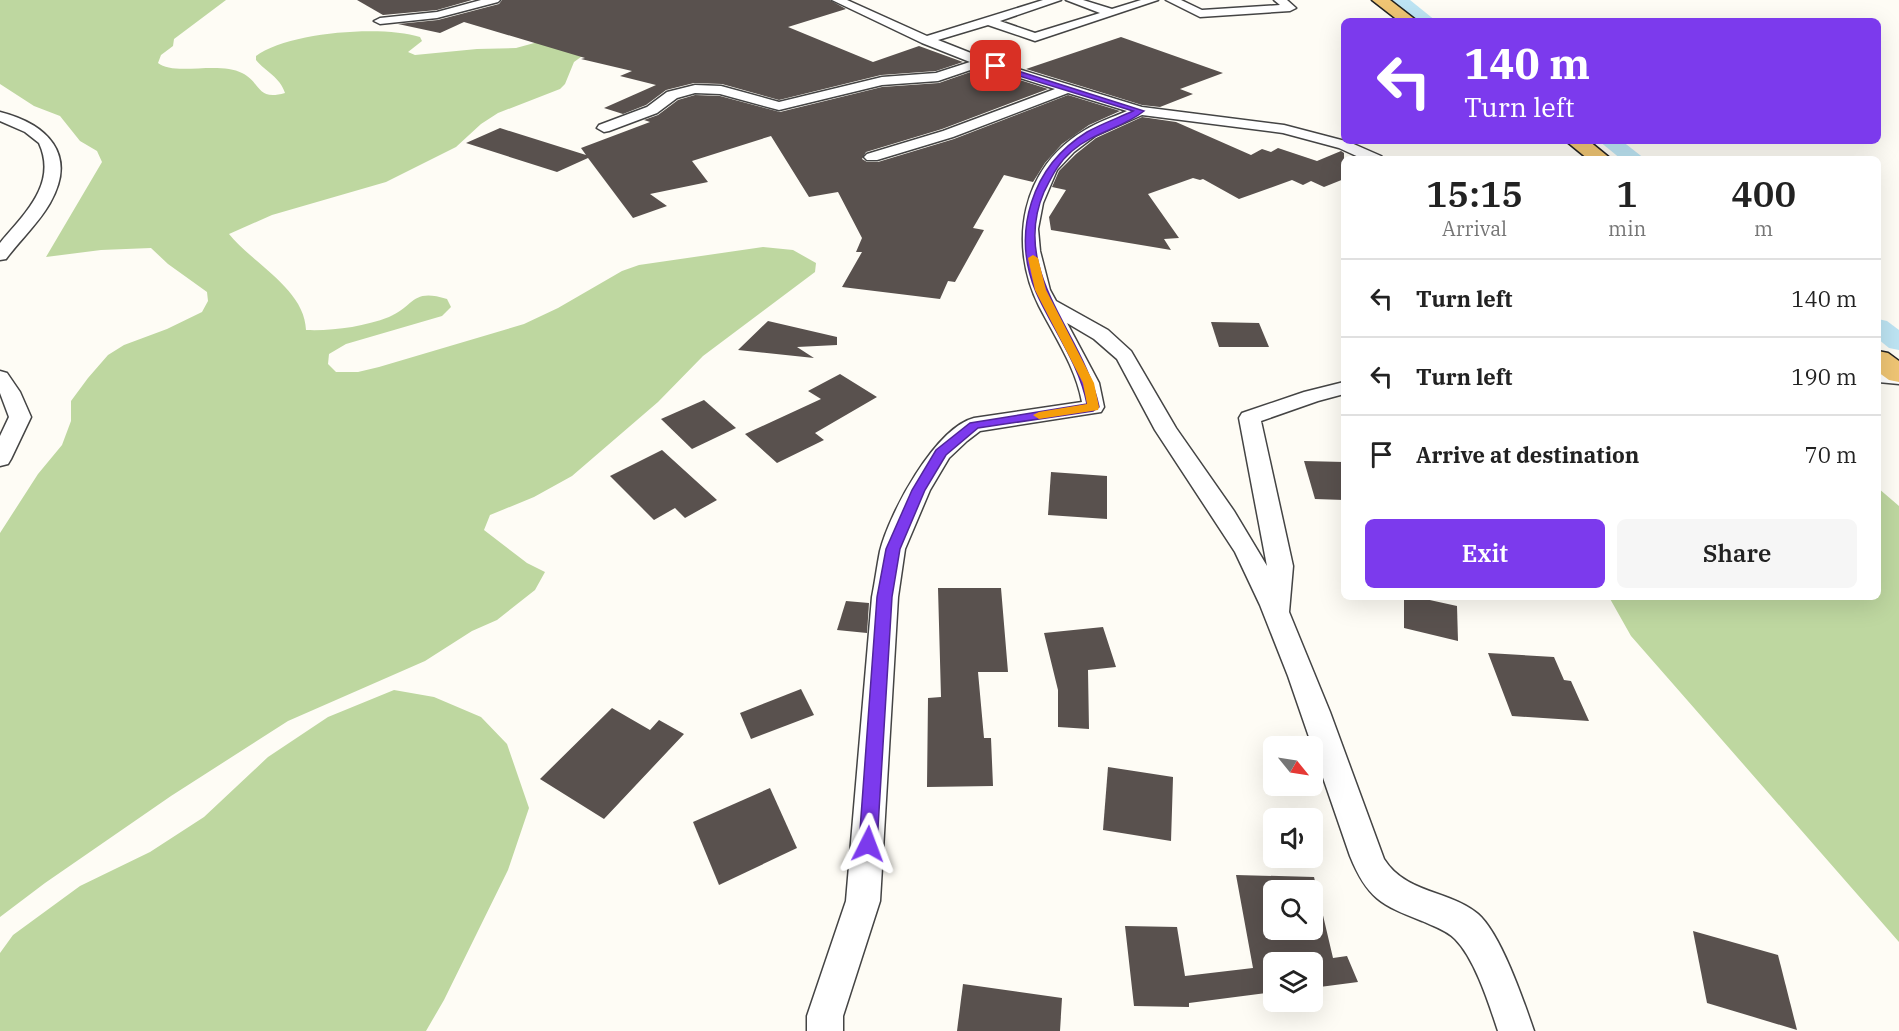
<!DOCTYPE html>
<html lang="en">
<head>
<meta charset="utf-8">
<style>
	body { margin:0; font-family:"IBM Plex Serif",serif; background:#f6f6f6; color:#222; height:100vh; display:flex; flex-direction:column; font-size:22px; white-space:nowrap }
	* { box-sizing:border-box; margin:0 }
	p { font-size:20px; color:#767676 }
	.icon { flex:none; width:33px; height:33px; fill:none; stroke:currentColor; stroke-width:2; stroke-linecap:round; stroke-linejoin:round }
	.map { position:relative; flex:1; overflow:hidden }
	.sheet { position:absolute; left:1341px; top:156px; width:540px; height:444px; display:flex; flex-direction:column; background:#fff; border-radius:9px; box-shadow:0 6px 24px #0002 }
	.sheet>* { flex:none }
	.top-card { position:absolute; left:1341px; top:18px; width:540px; height:126px; border-radius:9px; box-shadow:0 6px 24px #0002; background:#7c3aed; color:#fff; overflow:hidden }
	.needle { width:39px; rotate:120deg }
	.tools { position:absolute; left:1263px; top:736px; display:grid; gap:12px }
	.tools a { display:grid; place-items:center; width:60px; height:60px; border-radius:9px; background:#fff; box-shadow:0 6px 24px #0002; font-size:30px }
	.pin { position:absolute; display:grid; place-items:center; width:51px; height:51px; color:#fff; margin:-26px; border-radius:12px; box-shadow:0 3px 9px #0006 }
	.me { position:absolute; width:66px; margin:-33px; rotate:3deg; stroke-linejoin:round; filter:drop-shadow(0 0 4px #0008) }
	.turn { display:flex; align-items:center; gap:21px; height:126px; padding:0 24px; font-size:27px }
	.turn .icon { width:78px; height:78px; stroke-width:2.5 }
	.turn b { display:block; font-size:42px; line-height:51px }
	.eta { display:flex; justify-content:space-evenly; align-items:center; height:102px; text-align:center }
	.eta b { font-size:36px; font-weight:600; line-height:42px }
	.button { display:flex; gap:12px; margin-top:auto; padding:12px 24px }
	.button a { flex:1; height:69px; border-radius:9px; background:#7c3aed; color:#fff; font-size:24px; font-weight:600; line-height:69px; text-align:center }
	.button a+a { background:#f6f6f6; color:#222 }
	ul { padding:0; list-style:none }
	li { display:flex; align-items:center; gap:18px; height:78px; padding:0 24px; border-top:2px solid #e0e0e0 }
	li div { flex:1 }
	li b { display:block; font-size:22px }
	li em { font-style:normal }
	.map>svg:first-child { display:block }
	.forest { fill:#bed7a0 }
	.lines { fill:none; stroke-linecap:round; stroke-linejoin:round }
	.canal { fill:#bde4f3; fill-rule:evenodd }
	.building { fill:#59514e; fill-rule:evenodd }
	.minor-casing { stroke:#444; stroke-width:3 }
	.primary-casing { stroke:#222; stroke-width:3 }
	.minor { fill:#fff; fill-rule:evenodd }
	.primary { fill:#efc574; fill-rule:evenodd }
	.route { fill:#7c3aed; stroke:#51269a; stroke-width:1.5 }
	.slow { fill:#f59e0b }
</style>
</head>
<body>
<div class="map">
<svg width="1899" height="1031" viewBox="0 0 1899 1031">
	<rect width="100%" height="100%" fill="#fefcf5"/>
	<g class="forest">
		<path d="M 0,0 L 226,0 L 174,39 L 173,46 L 161,55 L 158,63 C 173,76 220,61 242,73 C 262,83 256,101 285,93 C 280,77 266,72 256,60 L 256,56 C 288,32 382,25 420,37 L 422,41 L 408,52 L 415,55 L 477,49 L 516,48 L 549,39 L 592,49 L 574,62 L 565,84 L 560,89 L 498,113 L 481,124 L 456,147 L 386,182 L 272,215 L 229,234 C 252,263 305,289 306,330 C 333,331 363,327 389,317 C 415,306 411,288 447,299 L 451,307 L 442,316 L 346,344 L 329,354 L 328,364 L 336,372 L 358,372 L 379,367 L 524,324 L 558,308 L 622,271 L 639,265 L 763,247 L 793,250 L 816,263 L 815,272 L 703,356 L 658,402 L 572,476 L 534,497 L 490,515 L 484,530 L 527,563 L 545,572 L 535,590 L 497,620 L 472,631 L 425,661 L 288,721 L 171,796 L 45,883 L 0,917 L 0,533 L 38,474 L 62,445 L 71,421 L 71,401 L 88,378 L 108,355 L 124,345 L 167,329 L 202,312 L 208,301 L 207,292 L 168,264 L 151,248 L 101,250 L 46,257 L 102,162 L 97,151 L 80,141 L 60,116 L 34,106 L 0,84 Z"/>
		<path d="M 1878,488 L 1899,506 L 1899,942 L 1631,636 L 1609,597 L 1878,597 Z"/>
		<path d="M 394,690 L 434,697 L 481,717 L 507,744 L 529,808 L 508,870 L 444,1000 L 426,1031 L 0,1031 L 0,953 L 13,935 L 80,886 L 150,852 L 204,817 L 268,757 L 328,717 Z"/>
	</g>
	<g class="lines">
		<g class="canal">
			<path d="M 1392,0 L 1410,0 L 1436,21 L 1418,21 Z"/>
			<path d="M 1599,141 L 1622,141 L 1645,159 L 1621,159 Z"/>
			<path d="M 1878,319 L 1887,321 L 1899,330 L 1899,350 L 1889,348 L 1878,339 Z"/>
		</g>
	</g>
	<g class="building">
		<path d="M 357,0 L 472,0 L 437,10 L 383,15 Z"/>
		<path d="M 502,0 L 830,0 L 846,9 L 788,27 L 873,62 L 919,46 L 963,62 L 936,71 L 881,75 L 779,100 L 722,84 L 694,83 L 666,90 L 646,105 L 623,114 L 604,108 L 656,85 L 620,76 L 632,71 L 581,59 L 585,58 L 464,22 L 440,33 L 398,24 L 438,20 L 499,4 Z"/>
		<path d="M 1121,37 L 1223,73 L 1180,89 L 1193,94 L 1160,107 L 1142,105 L 1026,69 Z"/>
		<path d="M 982,68 L 1048,89 L 942,129 L 866,152 L 862,159 L 867,162 L 878,162 L 954,139 L 1068,95 L 1120,111 L 1089,125 L 1062,144 L 1045,163 L 1033,182 L 1004,175 L 973,228 L 984,230 L 955,282 L 948,281 L 940,299 L 842,287 L 862,252 L 856,252 L 862,238 L 838,192 L 809,197 L 771,136 L 692,161 L 708,182 L 650,194 L 667,206 L 633,218 L 588,158 L 557,172 L 466,143 L 500,128 L 586,155 L 581,148 L 650,122 L 644,120 L 658,115 L 678,100 L 695,95 L 720,96 L 780,112 L 882,87 L 939,83 Z"/>
		<path d="M 1142,117 L 1176,122 L 1251,155 L 1262,149 L 1271,152 L 1278,148 L 1317,161 L 1341,151 L 1344,153 L 1344,179 L 1324,187 L 1311,181 L 1303,185 L 1292,180 L 1239,199 L 1203,179 L 1200,180 L 1193,178 L 1148,194 L 1179,238 L 1164,239 L 1171,250 L 1051,230 L 1049,217 L 1066,190 L 1052,187 L 1059,171 L 1076,154 L 1096,138 Z"/>
		<path d="M 768,321 L 837,337 L 837,345 L 797,347 L 814,358 L 738,350 Z"/>
		<path d="M 1211,322 L 1259,323 L 1269,347 L 1219,347 Z"/>
		<path d="M 840,374 L 877,397 L 815,433 L 824,440 L 777,463 L 745,434 L 821,399 L 808,391 Z"/>
		<path d="M 704,400 L 736,428 L 692,449 L 661,419 Z"/>
		<path d="M 662,450 L 717,500 L 685,518 L 675,508 L 654,520 L 610,476 Z"/>
		<path d="M 1304,461 L 1344,462 L 1344,500 L 1315,499 Z"/>
		<path d="M 1051,472 L 1107,476 L 1107,519 L 1048,515 Z"/>
		<path d="M 938,588 L 1001,588 L 1008,672 L 978,672 L 984,738 L 991,738 L 993,786 L 927,787 L 928,698 L 941,697 Z"/>
		<path d="M 1404,597 L 1416,597 L 1457,606 L 1458,641 L 1404,628 Z"/>
		<path d="M 846,601 L 869,603 L 867,633 L 837,630 Z"/>
		<path d="M 1103,627 L 1116,667 L 1088,670 L 1089,729 L 1058,727 L 1058,690 L 1044,633 Z"/>
		<path d="M 1488,653 L 1554,657 L 1564,680 L 1571,681 L 1589,721 L 1512,716 Z"/>
		<path d="M 801,689 L 814,715 L 751,739 L 740,713 Z"/>
		<path d="M 612,708 L 650,730 L 659,720 L 684,734 L 604,819 L 540,779 Z"/>
		<path d="M 1108,767 L 1173,777 L 1171,841 L 1103,830 Z"/>
		<path d="M 770,788 L 797,848 L 719,885 L 693,822 Z"/>
		<path d="M 1236,875 L 1314,877 L 1333,958 L 1347,956 L 1358,982 L 1312,988 L 1312,963 L 1274,963 L 1274,992 L 1189,1003 L 1189,1007 L 1134,1006 L 1125,926 L 1177,927 L 1185,976 L 1253,968 ZM 1274,891 L 1312,891 L 1312,930 L 1274,930 Z"/>
		<path d="M 1693,931 L 1778,955 L 1797,1030 L 1707,1003 Z"/>
		<path d="M 963,984 L 1062,998 L 1060,1031 L 957,1031 Z"/>
	</g>
	<g class="lines">
		<defs>
			<g id="minor">
				<path d="M 481,0 L 500,0 L 498,2 L 437,18 L 380,24 L 374,21 L 380,18 L 437,12 Z"/>
				<path d="M 832,0 L 847,0 L 927,36 L 1043,0 L 1061,0 L 1000,21 L 1035,33 L 1100,13 L 1066,0 L 1083,0 L 1112,9 L 1141,0 L 1158,0 L 1035,41 L 988,25 L 938,40 L 986,59 L 1142,107 L 1284,125 L 1349,142 L 1381,156 L 1384,159 L 1363,159 L 1339,148 L 1283,133 L 1142,115 L 1095,136 L 1074,152 L 1057,170 L 1043,203 L 1038,229 L 1040,251 L 1050,290 L 1056,301 L 1108,330 L 1131,351 L 1176,428 L 1234,511 L 1267,566 L 1239,418 L 1242,413 L 1304,392 L 1344,382 L 1344,394 L 1318,401 L 1261,421 L 1293,566 L 1289,612 L 1330,712 L 1384,859 C 1406,894 1450,890 1478,914 C 1501,934 1524,1002 1534,1031 L 1498,1031 C 1489,1004 1475,959 1455,939 C 1446,930 1433,926 1422,921 C 1381,905 1367,898 1350,856 L 1288,676 L 1260,605 L 1235,552 L 1155,430 L 1117,359 L 1094,339 L 1067,323 L 1099,383 L 1104,407 L 1101,412 L 980,431 L 967,441 L 949,458 L 930,490 L 905,549 L 898,597 L 880,901 L 843,1016 L 843,1031 L 807,1031 L 807,1016 L 846,901 L 872,597 C 875,582 877,566 880,551 C 889,514 935,428 974,418 L 1082,402 C 1076,368 1055,337 1039,306 C 1008,244 1021,167 1085,130 C 1098,122 1113,117 1127,111 L 1068,93 L 953,137 L 877,160 L 867,160 L 864,157 L 867,154 L 943,131 L 1055,89 L 982,66 L 938,81 L 882,85 L 779,110 L 720,94 L 695,93 L 677,98 L 657,113 L 609,131 L 604,132 L 597,128 L 599,125 L 647,107 L 667,92 L 695,85 L 721,86 L 779,102 L 882,77 L 936,73 L 970,62 L 922,43 Z"/>
				<path d="M 1166,0 L 1181,0 L 1202,10 L 1280,5 L 1274,0 L 1287,0 L 1296,8 L 1290,11 L 1200,17 Z"/>
				<path d="M 0,112 C 47,124 78,154 50,203 C 38,224 20,240 6,259 L 0,260 L 0,243 C 24,214 58,184 39,143 L 25,132 L 0,121 Z"/>
				<path d="M 1878,370 L 1899,372 L 1899,384 L 1878,382 Z"/>
				<path d="M 0,371 L 7,373 L 20,392 L 31,417 L 11,459 L 8,464 L 0,466 L 0,436 L 9,417 L 0,393 Z"/>
			</g>
			<g id="primary">
				<path d="M 1372,0 L 1390,0 L 1417,21 L 1399,21 Z"/>
				<path d="M 1566,141 L 1589,141 L 1611,159 L 1588,159 Z"/>
				<path d="M 1878,351 L 1888,353 L 1899,361 L 1899,382 L 1889,380 L 1878,372 Z"/>
			</g>
		</defs>
		<use href="#minor" class="minor-casing"/>
		<use href="#primary" class="primary-casing"/>
		<use href="#minor" class="minor"/>
		<use href="#primary" class="primary"/>
	</g>
	<path class="route" d="M 996,64 L 1144,111 C 1123,128 1094,132 1072,151 C 1058,163 1052,176 1044,192 C 1009,273 1084,333 1099,407 L 1093,411 L 978,428 L 946,455 L 925,490 L 900,549 L 892,597 L 877,844 L 874,850 L 868,853 L 861,850 L 859,844 L 877,597 L 886,549 L 912,490 L 936,450 L 970,423 L 1087,404 C 1079,363 1053,330 1036,292 C 1011,232 1032,166 1087,132 C 1101,124 1118,118 1133,111 L 993,68 Z"/>
	<path class="slow" d="M 1033,255 L 1038,258 L 1046,290 L 1094,383 L 1099,407 L 1098,410 L 1039,419 L 1033,415 L 1039,412 L 1087,404 L 1083,383 L 1035,290 L 1028,258 Z"/>
</svg>
<div class="tools">
<a><svg class="needle" viewBox="-14 -14 28 28"><path d="M0-13l5 13h-10z" fill="#e53935"/><path d="M0 13l5-13h-10z" fill="#767676"/></svg></a>
<a><svg class="icon" aria-label="sound" viewBox="0 0 24 24"><path d="M4 9h4l5-4v14l-5-4H4zM17 9q2 3 0 6"/></svg></a>
<a><svg class="icon" aria-label="search" viewBox="0 0 24 24"><circle cx="10" cy="10" r="6"/><path d="M15 15l6 6"/></svg></a>
<a><svg class="icon" aria-label="layers" viewBox="0 0 24 24"><path d="M12 4l9 5-9 5-9-5zM3 14l9 5 9-5"/></svg></a>
</div>
<div class="pin" style="left:996px;top:66px;background:#d93025"><svg class="icon" aria-label="arrive" viewBox="0 0 24 24"><path d="M6 21V4h12l-3 4 3 4H6"/></svg></div>
<svg class="me" style="left:868px;top:844px" viewBox="-20 -20 40 40"><path d="M0-17L14 15 0 8-14 15z" fill="#7c3aed" stroke="#fff" stroke-width="4"/></svg>
<div class="top-card">
<div class="turn"><svg class="icon" aria-label="left" viewBox="0 0 24 24"><path d="M17 20v-9H6M10 6l-5 5 5 5"/></svg><div><b>140 m</b>Turn left</div></div>
</div>
<section class="sheet">
<div class="eta">
<div><b>15:15</b><p>Arrival</p></div>
<div><b>1</b><p>min</p></div>
<div><b>400</b><p>m</p></div>
</div>
<ul>
<li><svg class="icon" aria-label="left" viewBox="0 0 24 24"><path d="M17 20v-9H6M10 6l-5 5 5 5"/></svg><div><b>Turn left</b></div><em>140 m</em></li>
<li><svg class="icon" aria-label="left" viewBox="0 0 24 24"><path d="M17 20v-9H6M10 6l-5 5 5 5"/></svg><div><b>Turn left</b></div><em>190 m</em></li>
<li><svg class="icon" aria-label="arrive" viewBox="0 0 24 24"><path d="M6 21V4h12l-3 4 3 4H6"/></svg><div><b>Arrive at destination</b></div><em>70 m</em></li>
</ul>
<div class="button"><a>Exit</a><a>Share</a></div>
</section>
</div>
</body>
</html>
